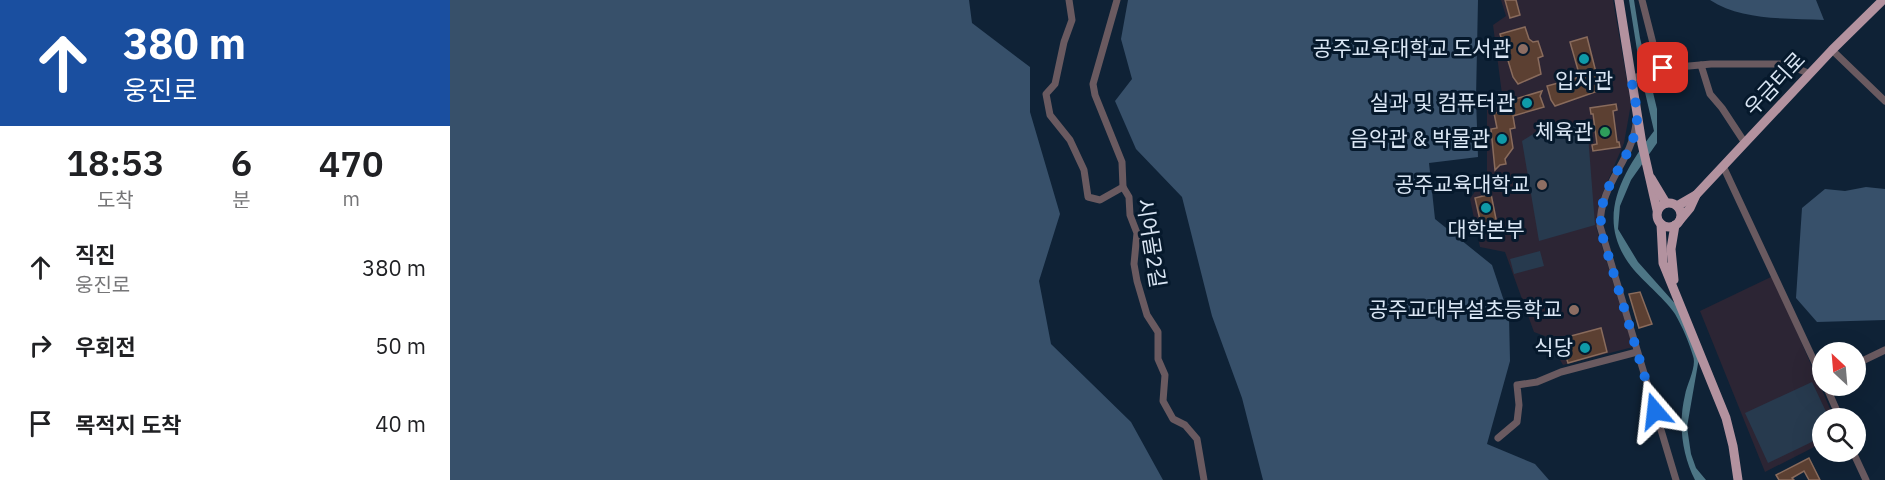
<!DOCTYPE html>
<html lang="ko">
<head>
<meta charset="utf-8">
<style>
	body { margin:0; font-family:"IBM Plex Sans","Noto Sans KR",sans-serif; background:#f2f2f2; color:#202124; height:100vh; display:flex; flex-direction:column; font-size:22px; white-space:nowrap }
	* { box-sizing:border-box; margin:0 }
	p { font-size:20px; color:#757577 }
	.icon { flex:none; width:33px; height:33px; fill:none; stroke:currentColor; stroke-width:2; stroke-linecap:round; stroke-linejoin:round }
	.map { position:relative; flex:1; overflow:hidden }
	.drawer { display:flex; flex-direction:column; background:#fff; width:450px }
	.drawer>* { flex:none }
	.guide { background:#1a4fa0; color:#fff; overflow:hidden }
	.needle { width:39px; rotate:334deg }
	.controls { position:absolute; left:1362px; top:342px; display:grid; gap:12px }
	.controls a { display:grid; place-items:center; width:54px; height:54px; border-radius:50%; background:#fff; box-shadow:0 6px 24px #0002; font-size:30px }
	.pin { position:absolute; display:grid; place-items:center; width:51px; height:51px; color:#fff; margin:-26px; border-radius:12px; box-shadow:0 3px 9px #0006 }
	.me { position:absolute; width:66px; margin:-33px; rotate:343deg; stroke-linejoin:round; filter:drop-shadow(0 0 4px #0008) }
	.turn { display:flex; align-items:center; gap:21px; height:126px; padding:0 24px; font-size:27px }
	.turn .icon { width:78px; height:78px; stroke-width:2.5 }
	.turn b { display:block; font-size:42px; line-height:51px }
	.eta { display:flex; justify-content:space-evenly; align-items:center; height:102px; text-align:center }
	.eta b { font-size:36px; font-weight:600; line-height:42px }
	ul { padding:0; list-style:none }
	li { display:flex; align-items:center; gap:18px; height:78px; padding:0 24px }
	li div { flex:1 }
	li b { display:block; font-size:22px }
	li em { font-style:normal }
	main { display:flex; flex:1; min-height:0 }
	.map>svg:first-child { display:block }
	.education { fill:#2c2534 }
	.green { fill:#273a4e }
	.forest { fill:#37506a }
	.water { fill:#4d7686 }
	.building { fill:#5c4032; stroke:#896b5c; stroke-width:1.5 }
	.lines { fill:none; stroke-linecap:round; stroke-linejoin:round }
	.minor { stroke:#6a5a60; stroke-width:7 }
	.major { stroke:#b3929f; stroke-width:9 }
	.route { stroke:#1a73e8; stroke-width:10; stroke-dasharray:0 18 }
	.education-dot { fill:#8d6e63; stroke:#06192c; stroke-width:2 }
	.culture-dot { fill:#0f9aa8; stroke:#06192c; stroke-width:2 }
	.leisure-dot { fill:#2e9e5b; stroke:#06192c; stroke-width:2 }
	.labels { text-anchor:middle; stroke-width:6; stroke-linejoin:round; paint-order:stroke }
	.poi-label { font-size:21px; fill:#dae6f4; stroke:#06192c; text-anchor:end }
	.street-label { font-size:21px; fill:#dae6f4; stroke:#06192c }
</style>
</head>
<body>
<main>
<section class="drawer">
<div class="guide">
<div class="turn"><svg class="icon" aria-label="ahead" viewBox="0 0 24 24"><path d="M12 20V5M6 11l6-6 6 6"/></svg><div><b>380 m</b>웅진로</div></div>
</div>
<div class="eta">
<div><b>18:53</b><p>도착</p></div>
<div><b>6</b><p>분</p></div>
<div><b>470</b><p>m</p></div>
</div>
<ul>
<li><svg class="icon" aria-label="ahead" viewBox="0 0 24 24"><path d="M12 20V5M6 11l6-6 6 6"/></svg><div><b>직진</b><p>웅진로</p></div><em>380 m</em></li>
<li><svg class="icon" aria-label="right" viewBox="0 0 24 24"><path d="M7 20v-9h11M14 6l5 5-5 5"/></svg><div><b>우회전</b></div><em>50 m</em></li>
<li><svg class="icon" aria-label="arrive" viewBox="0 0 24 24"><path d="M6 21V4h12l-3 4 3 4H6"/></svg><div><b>목적지 도착</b></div><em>40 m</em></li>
</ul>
</section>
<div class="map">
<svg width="1435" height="480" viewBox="0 0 1435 480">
	<rect width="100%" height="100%" fill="#0f2236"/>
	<g class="education">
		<path d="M 1051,0 L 1163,0 L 1181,104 L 1174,143 L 1151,197 L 1146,227 L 1183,347 L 1113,365 L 1097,337 L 1084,332 L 1055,252 L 1030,247 L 1020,199 L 1037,173 L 1037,110 L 1053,102 L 1043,25 L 1056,16 Z"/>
		<path d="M 1323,276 L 1384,418 L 1372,418 L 1372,443 L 1315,472 L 1250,311 Z"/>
	</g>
	<g class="green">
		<path d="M 1137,122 L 1145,225 L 1089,241 L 1072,141 L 1093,128 Z"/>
		<path d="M 1090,251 L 1094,266 L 1064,274 L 1060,259 Z"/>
		<path d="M 1362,382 L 1379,418 L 1372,418 L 1372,437 L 1318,463 L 1295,413 Z"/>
	</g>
	<g class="forest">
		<path d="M 0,0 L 519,0 L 522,23 L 580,67 L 580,112 L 610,214 L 589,281 L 601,344 L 681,422 L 713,480 L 0,480 Z"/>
		<path d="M 678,0 L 1028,0 L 1026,98 L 1028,157 L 979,163 L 985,219 L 1042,265 L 1059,316 L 1060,361 L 1037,444 L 1085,464 L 1099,480 L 813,480 L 792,398 L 762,316 L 732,197 L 686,149 L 665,101 L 682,79 L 671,39 Z"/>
		<path d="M 1260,0 L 1366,0 L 1374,20 C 1337,18 1292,21 1260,0 Z"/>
		<path d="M 1416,187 L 1435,189 L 1435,320 L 1367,322 L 1346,298 L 1352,208 L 1375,189 L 1395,191 Z"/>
	</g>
	<path class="water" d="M 1179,0 L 1184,0 L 1190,38 L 1207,109 L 1207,143 L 1181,180 L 1170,206 L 1168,229 L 1188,262 L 1229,308 L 1249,358 L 1237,427 L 1241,454 L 1246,468 L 1256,480 L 1245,480 C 1232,454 1228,424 1235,395 C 1237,384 1247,366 1243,356 C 1239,342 1232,326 1225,314 C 1217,301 1195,283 1184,270 C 1143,221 1171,174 1204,131 L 1191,75 Z"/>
	<g class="building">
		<path d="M 1055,0 L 1066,0 L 1070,15 L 1060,18 Z"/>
		<path d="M 1075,27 L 1079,39 L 1083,42 L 1088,41 L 1093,56 L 1088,58 L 1091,74 L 1068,84 L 1063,77 L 1050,34 Z"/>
		<path d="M 1137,37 L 1149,84 L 1148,91 L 1105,106 L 1101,100 L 1097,86 L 1130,77 L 1120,42 Z"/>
		<path d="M 1092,91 L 1090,96 L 1094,107 L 1063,116 L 1065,128 L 1060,129 L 1063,148 L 1055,159 L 1056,164 L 1050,165 L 1045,170 L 1041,129 L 1047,128 L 1044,113 L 1062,110 L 1062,100 Z"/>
		<path d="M 1166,104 L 1167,110 L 1163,111 L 1167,142 L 1169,142 L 1170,147 L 1143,151 L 1142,145 L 1147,144 L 1143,114 L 1141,114 L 1140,108 Z"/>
		<path d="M 1041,194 L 1046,219 L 1045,223 L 1039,224 L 1040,227 L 1032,229 L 1025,198 Z"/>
		<path d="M 1190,292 L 1202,324 L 1189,328 L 1179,294 Z"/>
		<path d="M 1151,328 L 1157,352 L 1118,363 L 1112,343 L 1118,342 L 1117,337 Z"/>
		<path d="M 1359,458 L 1370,480 L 1359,480 L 1354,471 L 1342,478 L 1344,480 L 1329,480 L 1326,475 Z"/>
	</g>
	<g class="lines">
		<g class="minor">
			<path d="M 619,0 L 622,20 L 614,42 L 605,84 L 596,94 L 600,115 L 620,140 L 634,170 L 638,197 L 650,200 L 673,187"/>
			<path d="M 667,0 L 643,84 L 645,95 L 672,162 L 673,187 L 679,197 L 680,215 L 687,233 L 684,264 L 687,281 L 697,315 L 708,332 L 708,359 L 715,375 L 713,401 L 723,419 L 735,425 L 747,439 L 754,480"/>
			<path d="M 1192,0 L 1209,67"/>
			<path d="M 1382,50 L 1435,101"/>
			<path d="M 1251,65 L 1260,94 L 1272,108 L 1295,143"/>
			<path d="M 1181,78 L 1207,73 L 1209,67 L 1228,67 L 1261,64 L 1337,64 L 1360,74"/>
			<path d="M 1186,124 C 1181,162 1150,184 1150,226 L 1226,480"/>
			<path d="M 1273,166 L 1372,378"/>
			<path d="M 1406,364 L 1435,350"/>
			<path d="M 1376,386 L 1390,418"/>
			<path d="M 1048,438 L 1067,422 L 1069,405 L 1067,385 L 1087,382 L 1111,372 L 1187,352"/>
			<path d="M 1403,452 L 1416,480"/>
		</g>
		<g class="major">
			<path d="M 1169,0 L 1192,144 L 1207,210"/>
			<path d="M 1201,178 L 1216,203"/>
			<circle cx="1219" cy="215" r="12"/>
			<path d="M 1227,206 L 1246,195"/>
			<path d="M 1230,220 L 1240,208 L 1246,195 L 1382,50 L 1433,0"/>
			<path d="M 1211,224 L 1213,263 L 1276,418 L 1283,446 L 1288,480"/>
			<path d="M 1224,280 L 1221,249 L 1225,225"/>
		</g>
	</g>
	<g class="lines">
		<path class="route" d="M 1205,411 L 1153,238 C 1142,190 1176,171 1186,129 C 1189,112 1184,95 1181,78 L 1207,73 L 1209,67 L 1213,68"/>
	</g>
	<g class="education-dot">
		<circle cx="1073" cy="49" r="6"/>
		<circle cx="1092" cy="185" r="6"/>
		<circle cx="1124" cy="310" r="6"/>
	</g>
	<g class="culture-dot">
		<circle cx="1134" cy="59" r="6"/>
		<circle cx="1077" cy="103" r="6"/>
		<circle cx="1052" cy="139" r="6"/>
		<circle cx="1036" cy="208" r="6"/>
		<circle cx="1135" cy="348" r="6"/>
	</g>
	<circle class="leisure-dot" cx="1155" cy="132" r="6"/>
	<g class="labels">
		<g class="poi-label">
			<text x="1061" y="56">공주교육대학교 도서관</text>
			<text x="1134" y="88" text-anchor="middle">입지관</text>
			<text x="1065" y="110">실과 및 컴퓨터관</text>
			<text x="1143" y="139">체육관</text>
			<text x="1040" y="146">음악관 &amp; 박물관</text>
			<text x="1080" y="192">공주교육대학교</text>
			<text x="1036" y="237" text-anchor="middle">대학본부</text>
			<text x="1112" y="317">공주교대부설초등학교</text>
			<text x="1123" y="355">식당</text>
		</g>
		<g class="street-label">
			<text transform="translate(1325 84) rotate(-47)" y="7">우금티로</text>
			<text transform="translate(701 243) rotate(81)" y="7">시어골2길</text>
		</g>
	</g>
</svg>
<div class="controls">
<a><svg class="needle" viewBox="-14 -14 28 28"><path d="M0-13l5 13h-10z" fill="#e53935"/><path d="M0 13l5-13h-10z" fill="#757577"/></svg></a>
<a><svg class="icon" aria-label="search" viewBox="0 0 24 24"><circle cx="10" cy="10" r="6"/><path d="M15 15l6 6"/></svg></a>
</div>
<div class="pin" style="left:1213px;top:68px;background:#d93025"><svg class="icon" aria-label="arrive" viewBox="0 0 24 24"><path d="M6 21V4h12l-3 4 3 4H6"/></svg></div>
<svg class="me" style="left:1205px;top:411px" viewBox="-20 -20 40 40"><path d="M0-17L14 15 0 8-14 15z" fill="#1a73e8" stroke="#fff" stroke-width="4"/></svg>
</div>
</main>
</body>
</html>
